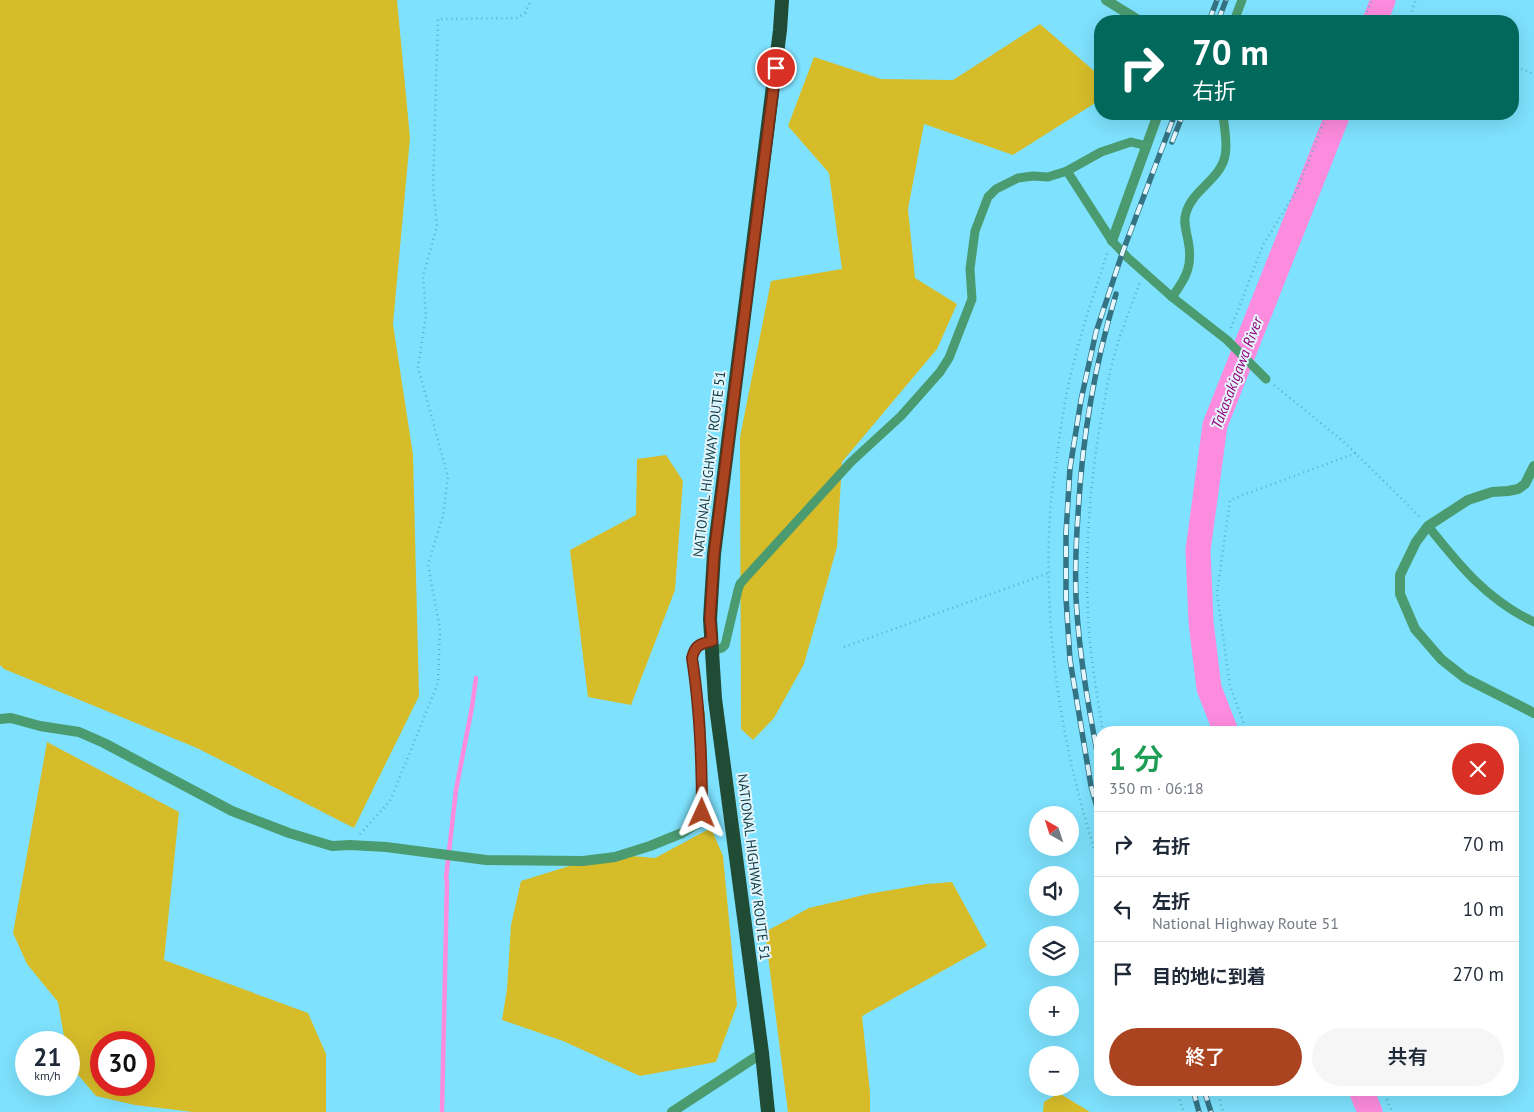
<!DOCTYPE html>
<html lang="ja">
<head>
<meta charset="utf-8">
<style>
	body { margin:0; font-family:"PT Sans","Noto Sans JP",sans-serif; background:#f6f6f7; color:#1f2937; height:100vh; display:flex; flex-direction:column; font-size:19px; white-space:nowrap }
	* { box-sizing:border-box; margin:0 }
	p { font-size:16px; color:#747a83 }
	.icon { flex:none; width:28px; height:28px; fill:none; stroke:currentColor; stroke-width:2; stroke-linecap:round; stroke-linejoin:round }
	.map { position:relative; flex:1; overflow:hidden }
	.drawer { position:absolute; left:1094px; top:726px; width:425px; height:370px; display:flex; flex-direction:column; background:#fff; border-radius:20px; box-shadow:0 5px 20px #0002 }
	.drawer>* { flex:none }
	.top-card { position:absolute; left:1094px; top:15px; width:425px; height:105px; border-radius:20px; box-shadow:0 5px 20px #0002; background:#00695c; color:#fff; overflow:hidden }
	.needle { width:32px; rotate:321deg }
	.fabs { position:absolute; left:1029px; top:806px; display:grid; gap:10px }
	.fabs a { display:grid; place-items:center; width:50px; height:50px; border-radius:50%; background:#fff; box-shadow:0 5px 20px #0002; font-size:25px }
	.speed { position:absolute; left:15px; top:1031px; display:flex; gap:10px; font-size:25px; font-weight:700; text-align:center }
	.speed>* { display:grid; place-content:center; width:65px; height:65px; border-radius:50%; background:#fff; box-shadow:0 5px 20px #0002; line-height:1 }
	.speed small { font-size:12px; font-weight:400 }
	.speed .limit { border:8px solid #d22; background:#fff; color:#111 }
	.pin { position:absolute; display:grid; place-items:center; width:42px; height:42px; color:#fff; margin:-21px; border:2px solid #fff; border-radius:50%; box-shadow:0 1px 5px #0007 }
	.me { position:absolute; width:55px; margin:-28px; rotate:1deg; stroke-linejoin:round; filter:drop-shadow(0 0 4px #0008) }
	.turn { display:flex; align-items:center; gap:18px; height:105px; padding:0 15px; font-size:22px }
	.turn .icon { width:65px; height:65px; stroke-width:2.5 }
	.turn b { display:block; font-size:35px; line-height:42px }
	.round { display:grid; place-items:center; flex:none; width:52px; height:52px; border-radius:26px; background:#f6f6f7 }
	.overview { display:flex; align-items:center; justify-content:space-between; height:85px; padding:0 15px }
	h1 { font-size:30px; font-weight:600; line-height:38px; color:#1e9e55 }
	.primary-button { display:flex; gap:10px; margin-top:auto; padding:10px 15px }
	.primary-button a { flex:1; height:58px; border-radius:30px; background:#aa4320; color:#fff; font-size:20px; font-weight:600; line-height:58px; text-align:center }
	.primary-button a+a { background:#f6f6f7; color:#1f2937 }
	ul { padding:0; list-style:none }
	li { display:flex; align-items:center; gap:15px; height:65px; padding:0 15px; border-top:1px solid #e0e1e3 }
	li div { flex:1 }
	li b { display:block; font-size:19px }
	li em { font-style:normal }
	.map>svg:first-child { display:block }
	.green { fill:#d7bc29; fill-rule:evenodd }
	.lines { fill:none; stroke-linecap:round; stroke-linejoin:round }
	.stream { stroke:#fd8bde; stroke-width:4.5 }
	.river { stroke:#fd8bde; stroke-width:25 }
	.path { stroke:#5cafc6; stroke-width:2.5; stroke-dasharray:1 4; stroke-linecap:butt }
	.service { stroke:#4b9b70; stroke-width:9 }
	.minor { stroke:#4b9b70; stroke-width:10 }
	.tertiary { stroke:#4b9b70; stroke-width:10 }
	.trunk { stroke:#204b34; stroke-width:14 }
	.rail-casing { stroke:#347383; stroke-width:5.5 }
	.rail { stroke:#e4f6fc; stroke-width:4; stroke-dasharray:11; stroke-linecap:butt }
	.route-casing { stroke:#6e2c15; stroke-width:12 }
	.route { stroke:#aa4320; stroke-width:9 }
	.labels { text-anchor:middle; stroke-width:4; stroke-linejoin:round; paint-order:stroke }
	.street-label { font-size:14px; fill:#103c47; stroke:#e4f6fc }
	.water-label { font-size:15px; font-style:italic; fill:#94007b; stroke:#e4f6fc }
</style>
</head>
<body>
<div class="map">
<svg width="1534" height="1112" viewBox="0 0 1534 1112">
	<rect width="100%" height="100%" fill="#7ee2fe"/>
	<g class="green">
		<path d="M 0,0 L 397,0 L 410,138 L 393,324 L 413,455 L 419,696 L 354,828 L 197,748 L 4,669 L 0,665 Z"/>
		<path d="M 1040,24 L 1100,76 L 1100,100 L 1013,155 L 924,124 L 908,209 L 915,278 L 957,304 L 937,349 L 842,462 L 837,547 L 804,664 L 774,718 L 753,740 L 741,729 L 740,437 L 771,281 L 842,269 L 829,173 L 788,126 L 814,57 L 881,79 L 953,80 Z"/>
		<path d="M 666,455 L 683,481 L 675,590 L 631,705 L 588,697 L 570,550 L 636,515 L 637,459 Z"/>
		<path d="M 47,742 L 179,812 L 164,960 L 308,1013 L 326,1054 L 326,1112 L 193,1112 L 135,1105 L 96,1096 L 69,1064 L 69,1042 L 65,1042 L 58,1002 L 27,964 L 13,933 ZM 101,1042 L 144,1042 L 144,1085 L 101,1085 Z"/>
		<path d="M 711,828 L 723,856 L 737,1005 L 716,1062 L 640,1076 L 563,1041 L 502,1020 L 507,989 L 511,925 L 521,881 L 608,854 L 655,858 Z"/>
		<path d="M 952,882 L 987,946 L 862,1016 L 870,1092 L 870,1112 L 788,1112 L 765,932 L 809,908 L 868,894 L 926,884 Z"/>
		<path d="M 1059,1093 L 1090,1112 L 1043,1112 L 1044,1102 Z"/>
	</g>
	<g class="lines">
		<path class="stream" d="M 442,1112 L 447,882 L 446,878 L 456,790 L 472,707 L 476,678"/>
		<g class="river">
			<path d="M 1375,21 L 1383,0"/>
			<path d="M 1226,732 L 1209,688 L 1201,622 L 1198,550 L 1215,425 L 1338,114"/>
			<path d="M 1361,1090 L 1370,1112"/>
		</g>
		<g class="path">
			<path d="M 1363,21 L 1372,0"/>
			<path d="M 1408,21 L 1416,0"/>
			<path d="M 1512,65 L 1534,74"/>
			<path d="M 1231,328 L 1263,245 L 1297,190 L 1327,114"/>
			<path d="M 1274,385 L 1343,441 L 1420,517"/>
			<path d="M 844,647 L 1049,573"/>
			<path d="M 1103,732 C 1097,694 1090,655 1088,616 C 1085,546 1090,477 1103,409 C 1106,394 1108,379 1112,364 C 1119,336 1130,309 1140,282"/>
			<path d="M 1247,732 L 1230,686 L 1217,593 L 1230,500 L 1356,453"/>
			<path d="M 360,834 L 390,801 L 438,683 L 440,629 L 428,564 L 443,516 L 448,477 L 418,367 L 426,315 L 423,276 L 437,226 L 433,186 L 438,19 L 518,18 L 525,13 L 531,0"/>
			<path d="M 1100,867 C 1062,753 1043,633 1050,513 C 1051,499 1053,485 1055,472 C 1058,451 1060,429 1064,408 C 1073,355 1091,302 1108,251"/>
			<path d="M 1176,1090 L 1184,1112"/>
			<path d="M 1217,1090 L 1223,1112"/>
			<path d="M 1383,1090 L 1392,1112"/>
		</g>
		<g class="service">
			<path d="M 1234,21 L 1242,0"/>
			<path d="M 1067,171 L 1112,241 L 1128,258 L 1172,297 L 1227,340 L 1266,379"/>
			<path d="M 1172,297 C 1187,277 1193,265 1188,240 C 1186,230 1183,222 1186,213 C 1192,190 1220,180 1225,156 C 1228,143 1224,127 1223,114"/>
			<path d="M 1428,526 C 1459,565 1487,600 1534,622"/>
			<path d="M 712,651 L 722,648 L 725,645 L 738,590 L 740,584 L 746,577 L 851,462 L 901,416 L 940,372 L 949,358 L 972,299 L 970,269 L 975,231 L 988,197 L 996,189 L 1018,178 L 1033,176 L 1048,177 L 1067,171 L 1101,152 L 1131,142 L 1147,146"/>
		</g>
		<g class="minor">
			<path d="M 1106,0 L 1140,21"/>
			<path d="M 1112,241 L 1158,114"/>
			<path d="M 1534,466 L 1525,484 L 1518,489 L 1508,491 L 1492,492 L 1468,500 L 1428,526 L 1416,542 L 1400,575 L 1400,594 L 1415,629 L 1441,659 L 1465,678 L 1534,713"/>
			<path d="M 0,719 L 11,718 L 40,726 L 79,732 L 104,743 L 232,811 L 289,833 L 332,846 L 350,845 L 386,847 L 486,860 L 583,861 L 615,857 L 650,846 L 682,833 L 696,824 L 702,813 L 702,765 L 700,717 L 692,658 C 695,645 700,644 712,641"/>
		</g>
		<path class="tertiary" d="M 672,1112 L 762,1053"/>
		<path class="trunk" d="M 768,1112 L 762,1053 L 715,699 L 710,619 L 714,554 L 780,30 L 782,0"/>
		<defs>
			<g id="rail">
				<path d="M 1209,21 L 1217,0"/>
				<path d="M 1218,21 L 1226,0"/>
				<path d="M 1172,142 L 1183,114"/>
				<path d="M 1100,767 C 1089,711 1079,655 1076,598 C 1075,571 1076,542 1078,515 C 1082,439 1094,367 1116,294"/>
				<path d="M 1100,818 L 1091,786 L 1070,660 L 1066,598 L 1066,533 L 1070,468 L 1081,400 L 1096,332 L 1123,251 L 1175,114"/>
				<path d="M 1193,1090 L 1199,1112"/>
				<path d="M 1204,1090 L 1211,1112"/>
			</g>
		</defs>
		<use href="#rail" class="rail-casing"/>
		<use href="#rail" class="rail"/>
	</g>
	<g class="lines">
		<defs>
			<path id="route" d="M 702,813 C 702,761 700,709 692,658 C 695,645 700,644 712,641 L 710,619 L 714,554 L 776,68"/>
		</defs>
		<use href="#route" class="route-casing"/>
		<use href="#route" class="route"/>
	</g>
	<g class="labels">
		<g class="street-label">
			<text transform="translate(709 464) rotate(-83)" y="5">NATIONAL HIGHWAY ROUTE 51</text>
			<text transform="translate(754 867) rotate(83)" y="5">NATIONAL HIGHWAY ROUTE 51</text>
		</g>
		<g class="water-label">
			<text transform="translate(1237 373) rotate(-69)" y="5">Takasakigawa River</text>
		</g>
	</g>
</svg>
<div class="fabs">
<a><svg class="needle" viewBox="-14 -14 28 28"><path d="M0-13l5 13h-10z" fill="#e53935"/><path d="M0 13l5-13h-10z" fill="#747a83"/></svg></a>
<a><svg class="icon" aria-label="sound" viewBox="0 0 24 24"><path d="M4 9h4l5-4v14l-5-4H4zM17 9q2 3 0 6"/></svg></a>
<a><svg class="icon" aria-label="layers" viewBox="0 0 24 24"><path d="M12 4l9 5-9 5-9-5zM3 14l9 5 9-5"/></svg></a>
<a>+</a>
<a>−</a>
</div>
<div class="speed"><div>21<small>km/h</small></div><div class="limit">30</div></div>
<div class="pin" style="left:776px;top:68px;background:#d93025"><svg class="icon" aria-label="arrive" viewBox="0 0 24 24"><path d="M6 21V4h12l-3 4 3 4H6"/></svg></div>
<svg class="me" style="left:702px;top:813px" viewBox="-20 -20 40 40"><path d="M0-17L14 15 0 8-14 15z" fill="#aa4320" stroke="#fff" stroke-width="4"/></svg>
<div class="top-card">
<div class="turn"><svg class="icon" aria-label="right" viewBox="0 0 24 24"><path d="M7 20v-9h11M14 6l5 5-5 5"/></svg><div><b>70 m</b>右折</div></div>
</div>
<section class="drawer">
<div class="overview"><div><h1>1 分</h1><p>350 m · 06:18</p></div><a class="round" style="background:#d93025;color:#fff"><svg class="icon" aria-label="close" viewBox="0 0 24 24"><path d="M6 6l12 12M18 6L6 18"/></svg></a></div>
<ul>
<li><svg class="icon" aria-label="right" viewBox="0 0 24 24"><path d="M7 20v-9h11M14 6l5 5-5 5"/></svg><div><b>右折</b></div><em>70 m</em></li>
<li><svg class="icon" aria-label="left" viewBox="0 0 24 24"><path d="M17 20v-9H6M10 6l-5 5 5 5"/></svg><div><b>左折</b><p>National Highway Route 51</p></div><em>10 m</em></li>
<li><svg class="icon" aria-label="arrive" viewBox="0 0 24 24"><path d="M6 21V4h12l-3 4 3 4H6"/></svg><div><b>目的地に到着</b></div><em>270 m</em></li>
</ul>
<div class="primary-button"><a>終了</a><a>共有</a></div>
</section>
</div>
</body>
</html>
